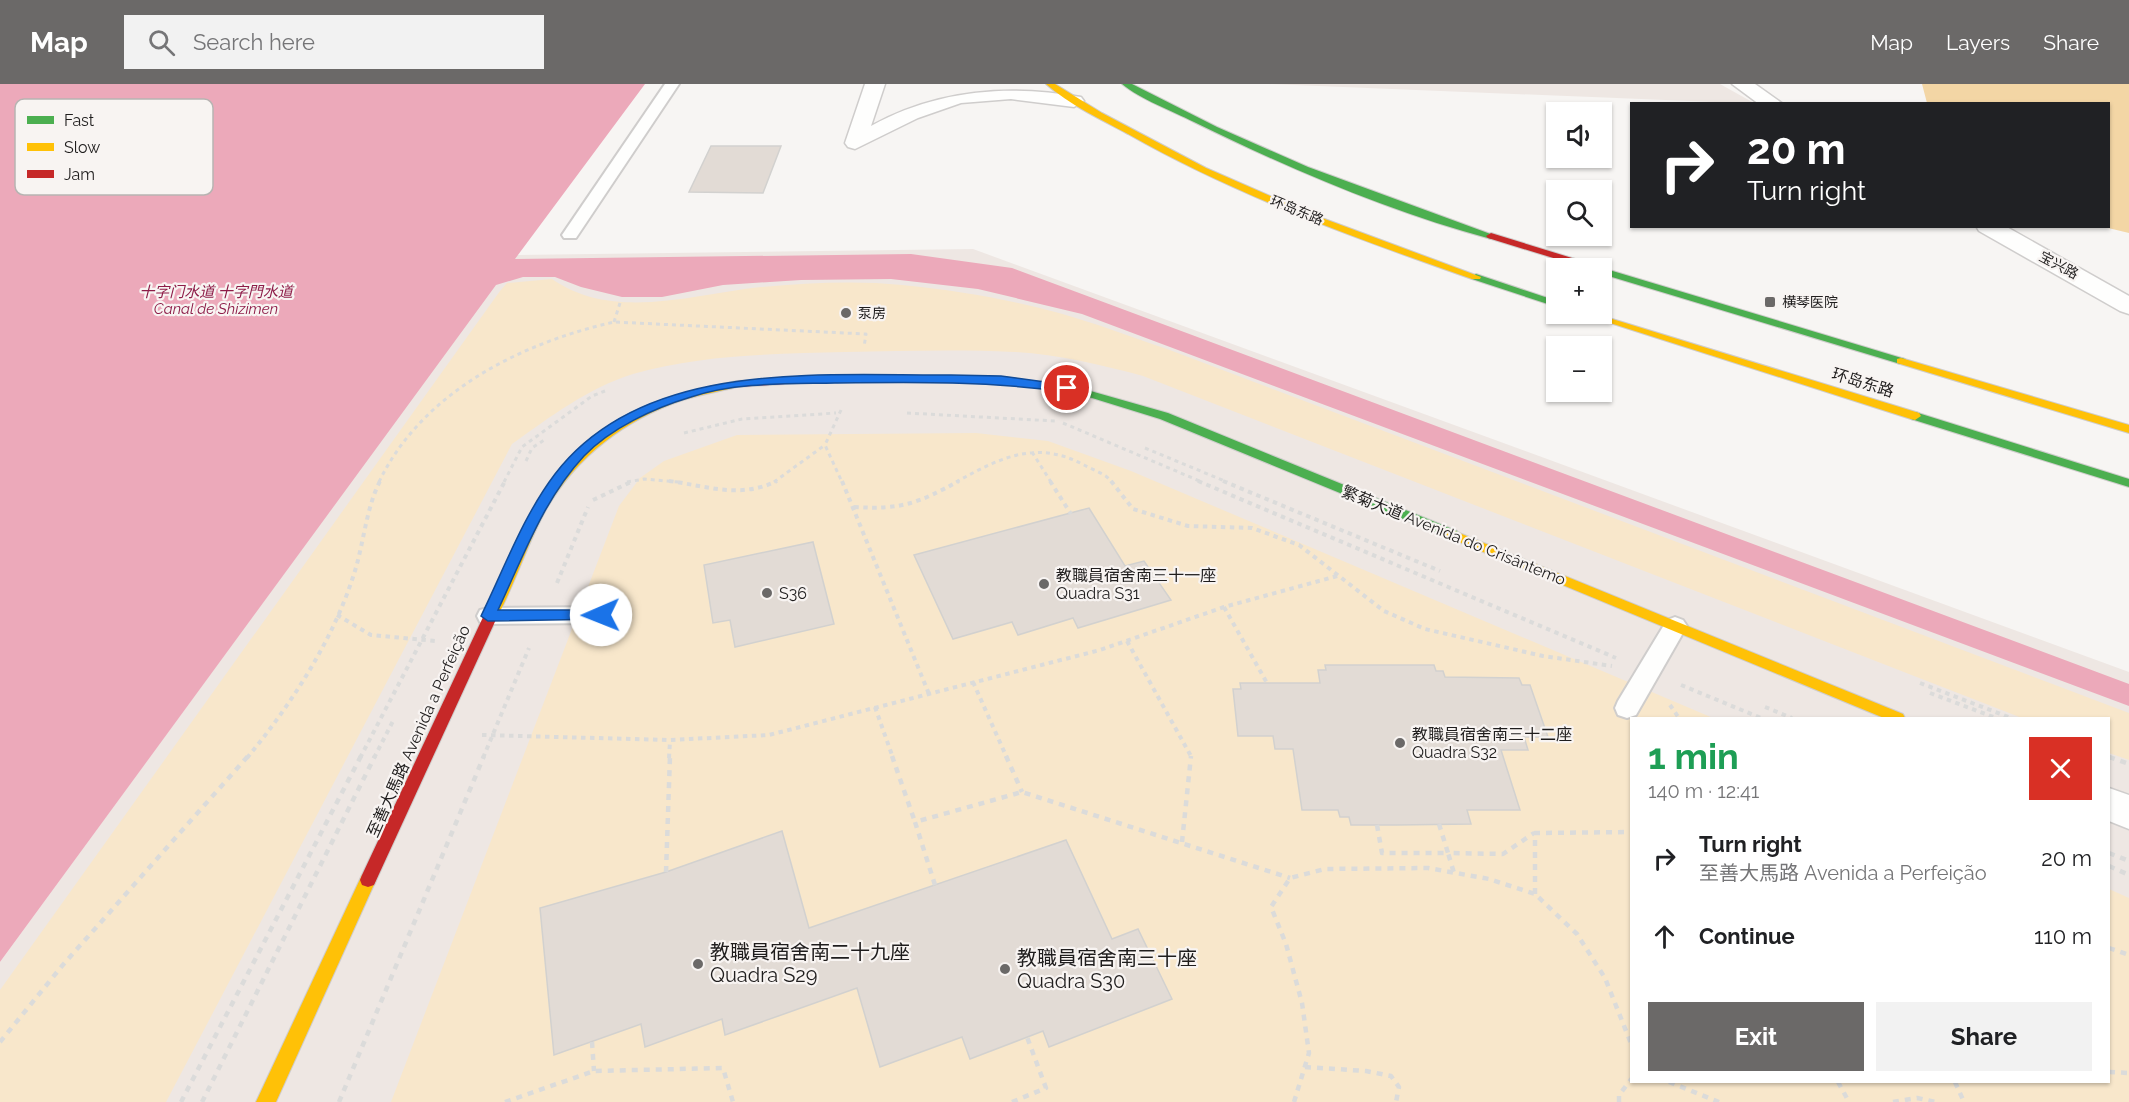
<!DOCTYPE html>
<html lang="en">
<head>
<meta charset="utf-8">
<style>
	body { margin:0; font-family:Raleway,"Noto Sans SC",sans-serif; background:#f2f2f2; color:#202124; height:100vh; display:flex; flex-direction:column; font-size:22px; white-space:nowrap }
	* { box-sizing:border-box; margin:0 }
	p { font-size:20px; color:#757577 }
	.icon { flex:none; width:33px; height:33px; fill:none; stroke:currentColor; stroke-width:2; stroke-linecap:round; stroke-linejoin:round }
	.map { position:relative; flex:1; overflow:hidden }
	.sheet { position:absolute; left:1630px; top:633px; width:480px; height:366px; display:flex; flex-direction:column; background:#fff; border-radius:0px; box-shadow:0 2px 4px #0004 }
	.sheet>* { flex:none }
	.guide { position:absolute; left:1630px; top:18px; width:480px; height:126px; border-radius:0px; box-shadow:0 2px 4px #0004; background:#202124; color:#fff; overflow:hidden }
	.tools { position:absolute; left:1546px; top:18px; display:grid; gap:12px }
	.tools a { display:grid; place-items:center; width:66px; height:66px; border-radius:0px; background:#fff; box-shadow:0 2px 4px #0004; font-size:30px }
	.pin { position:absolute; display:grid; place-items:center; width:51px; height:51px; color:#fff; margin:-26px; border:3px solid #fff; border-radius:50%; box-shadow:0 2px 6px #0007 }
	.me { position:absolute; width:66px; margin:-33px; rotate:269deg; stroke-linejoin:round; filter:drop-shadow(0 0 4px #0008) }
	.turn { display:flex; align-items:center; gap:21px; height:126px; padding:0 18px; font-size:27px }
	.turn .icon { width:78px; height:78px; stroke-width:2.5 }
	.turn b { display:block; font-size:42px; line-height:51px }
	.round { display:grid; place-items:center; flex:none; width:63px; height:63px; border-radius:0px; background:#f2f2f2 }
	.headline { display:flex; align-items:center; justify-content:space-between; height:102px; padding:0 18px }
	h1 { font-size:36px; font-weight:700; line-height:45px; color:#1e9e55 }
	.cta { display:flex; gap:12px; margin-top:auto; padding:12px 18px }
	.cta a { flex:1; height:69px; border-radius:0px; background:#6b6968; color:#fff; font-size:24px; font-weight:700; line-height:69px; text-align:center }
	.cta a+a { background:#f2f2f2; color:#202124 }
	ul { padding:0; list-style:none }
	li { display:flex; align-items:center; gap:18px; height:78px; padding:0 18px }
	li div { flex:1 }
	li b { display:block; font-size:22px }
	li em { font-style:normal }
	header { display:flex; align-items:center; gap:36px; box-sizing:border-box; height:84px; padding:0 30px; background:#6b6968; color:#fff }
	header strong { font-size:28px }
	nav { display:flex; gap:33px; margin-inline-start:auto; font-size:21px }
	.search { width:420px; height:54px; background:#f2f2f2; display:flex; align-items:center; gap:15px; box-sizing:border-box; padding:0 21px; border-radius:0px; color:#757577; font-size:22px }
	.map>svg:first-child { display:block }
	.built { fill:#eee7e3; fill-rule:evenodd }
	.green { fill:#f8e7cb }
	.forest { fill:#f3d6a5 }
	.water { fill:#eca9ba }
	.building { fill:#e2dbd5; stroke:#d2d1cf; stroke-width:1.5 }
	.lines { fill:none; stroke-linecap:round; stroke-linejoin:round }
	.lane-casing { stroke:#cfcdcc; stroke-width:4 }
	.street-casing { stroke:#cfcdcc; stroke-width:3 }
	.fast-casing { stroke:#cfcdcc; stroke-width:2 }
	.slow-casing { stroke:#cfcdcc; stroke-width:2 }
	.jam-casing { stroke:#cfcdcc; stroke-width:2 }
	.path-far2 { stroke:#dbdbda; stroke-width:3; stroke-dasharray:4 4; stroke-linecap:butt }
	.path-far1 { stroke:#dbdbda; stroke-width:4; stroke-dasharray:4.5 4.5; stroke-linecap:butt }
	.path { stroke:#dbdbda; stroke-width:4.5; stroke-dasharray:6 6; stroke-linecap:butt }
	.lane { fill:#fefefd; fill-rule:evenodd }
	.street { fill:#fefefd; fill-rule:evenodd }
	.fast { fill:#4caf50; fill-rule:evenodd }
	.slow { fill:#ffc107; fill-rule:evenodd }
	.jam { fill:#c62828; fill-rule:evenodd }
	.route { fill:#1a73e8; stroke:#114b97; stroke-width:1.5 }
	.poi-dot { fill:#6b6968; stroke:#f8f4f2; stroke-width:2 }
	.labels { text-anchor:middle; stroke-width:4.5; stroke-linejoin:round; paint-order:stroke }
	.far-street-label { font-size:14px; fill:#1f1d1d; stroke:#f8f4f2 }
	.far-poi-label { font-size:14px; fill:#1f1d1d; stroke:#f8f4f2; text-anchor:start }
	.far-water-label { font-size:15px; font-style:italic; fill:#8d1c48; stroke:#f8f4f2 }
	.street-label { font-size:16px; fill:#1f1d1d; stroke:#f8f4f2 }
	.poi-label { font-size:16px; fill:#1f1d1d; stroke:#f8f4f2; text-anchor:start }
	.near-poi-label { font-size:20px; fill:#1f1d1d; stroke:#f8f4f2; text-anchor:start }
	.key { fill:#f8f4f2; stroke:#b7b4b2; stroke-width:1.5 }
	.key-label { font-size:16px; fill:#1f1d1d }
</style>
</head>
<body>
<header>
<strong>Map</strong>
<div class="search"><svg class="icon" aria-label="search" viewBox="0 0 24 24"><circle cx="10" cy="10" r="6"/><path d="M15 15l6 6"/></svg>Search here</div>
<nav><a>Map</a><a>Layers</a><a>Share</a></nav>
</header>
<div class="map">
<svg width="2129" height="1018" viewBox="0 0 2129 1018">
	<rect width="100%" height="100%" fill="#f7f5f3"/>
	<g class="built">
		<path d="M 1268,0 L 1720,0 L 1754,19 L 1740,19 Z"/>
		<path d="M 973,165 L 2129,588 L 2129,1018 L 0,1018 L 0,878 L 517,171 ZM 1632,634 L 2109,634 L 2109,998 L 1632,998 Z"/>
	</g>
	<g class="green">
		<path d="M 552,195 C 614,238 693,210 761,203 C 807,199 856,196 902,201 C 954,206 1008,215 1059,229 C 1095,239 1131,253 1167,265 L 2129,629 L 2129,676 L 2109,669 L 2109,634 L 2022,634 L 1143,292 C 1101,281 1057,270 1014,268 C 958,265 901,267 845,268 C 775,270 702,270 633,290 C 588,304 550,333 512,360 L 166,1018 L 0,1018 L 0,906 L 500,207 L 507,199 Z"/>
		<path d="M 976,349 L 1048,357 L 1131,387 L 1713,634 L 1632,634 L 1632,998 L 2109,998 L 2109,805 L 2129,814 L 2129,1018 L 391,1018 L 619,422 L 640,394 L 664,377 L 737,351 Z"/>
	</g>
	<path class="forest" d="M 1922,0 L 2129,0 L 2129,149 L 2104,143 L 2109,142 L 2109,20 L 1927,19 Z"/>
	<path class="water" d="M 0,0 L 645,0 L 515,175 L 911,170 L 1012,184 L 2129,600 L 2129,622 L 1082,230 L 978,205 L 891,195 L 801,196 L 723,201 L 662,213 L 622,213 L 581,203 L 555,193 L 523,193 L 496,201 L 0,878 Z"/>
	<g class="building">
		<path d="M 711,62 L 781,62 L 763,109 L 689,108 Z"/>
		<path d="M 1089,424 L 1125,482 L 1144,477 L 1171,516 L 1078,544 L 1073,534 L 1018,551 L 1012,538 L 953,555 L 914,471 Z"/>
		<path d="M 813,458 L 834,540 L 735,563 L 730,536 L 713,539 L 704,481 Z"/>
		<path d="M 1325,581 L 1434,581 L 1436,587 L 1443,587 L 1445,593 L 1519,594 L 1522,601 L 1530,601 L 1548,653 L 1524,653 L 1528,666 L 1501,666 L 1520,726 L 1467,726 L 1471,740 L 1396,741 L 1351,741 L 1349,733 L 1340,733 L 1338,726 L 1302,726 L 1293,665 L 1275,665 L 1273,652 L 1238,652 L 1233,605 L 1241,605 L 1240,599 L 1320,599 L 1318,586 L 1326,586 Z"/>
		<path d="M 782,747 L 809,844 L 1066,756 L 1112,855 L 1138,845 L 1172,915 L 1049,963 L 1043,947 L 970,975 L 962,953 L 880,983 L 857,904 L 725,951 L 722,935 L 645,963 L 641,940 L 554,971 L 540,824 L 666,788 Z"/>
	</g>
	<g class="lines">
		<defs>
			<g id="lane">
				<path d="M 665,0 L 679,0 L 576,154 L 564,154 L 562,151 Z"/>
				<path d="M 601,523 L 609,525 L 612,531 L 609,537 L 601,539 L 488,540 L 480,538 L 477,532 L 480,526 L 488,524 Z"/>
				<path d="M 1675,533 L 1683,536 L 1687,542 L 1636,631 L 1627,634 L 1618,631 L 1615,624 L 1618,617 L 1667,536 Z"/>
			</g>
			<g id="street">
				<path d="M 865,0 L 885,0 L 871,42 C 936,6 1008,0 1081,13 L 1084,17 L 1074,23 L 1011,15 L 961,19 L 918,34 L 855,65 L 848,63 L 845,59 Z"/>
				<path d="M 1732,0 L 1755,0 L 1783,20 L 1759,20 Z"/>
				<path d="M 1976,142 L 2005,142 L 2129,212 L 2129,230 L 2120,227 L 1979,147 Z"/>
				<path d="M 2109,704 L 2129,711 L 2129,745 L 2109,737 Z"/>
			</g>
			<g id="fast">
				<path d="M 1122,0 L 1132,0 L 1217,43 L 1308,83 L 1496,152 L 1491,155 C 1390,128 1288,84 1194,38 C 1172,27 1140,15 1122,0 Z"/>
				<path d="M 1600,184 L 1606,185 L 1905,275 L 1906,277 L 1901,280 L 1897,279 L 1602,190 L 1602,184 Z"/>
				<path d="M 1476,190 L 1557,217 L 1557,223 L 1472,195 L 1471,193 Z"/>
				<path d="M 1004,293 L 1080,304 L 1168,329 L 1457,447 L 1458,450 L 1452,454 L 1447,453 L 1160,335 L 1079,310 L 1000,298 L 998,296 Z"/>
				<path d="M 1915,328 L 2129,395 L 2129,403 L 1911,335 L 1909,332 Z"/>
			</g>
			<g id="slow">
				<path d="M 1046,0 L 1055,0 L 1102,29 L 1206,84 L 1314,131 L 1481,193 L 1480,195 L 1472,195 C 1355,154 1237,112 1128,50 C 1102,36 1068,20 1046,0 Z"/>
				<path d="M 1582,230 L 1596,230 L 1919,329 L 1921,332 L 1915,336 L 1911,335 Z"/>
				<path d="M 1901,274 L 2129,341 L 2129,349 L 1897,279 L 1897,275 Z"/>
				<path d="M 737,297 L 743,300 L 741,302 C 722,307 702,310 683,316 C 626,335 577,372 547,424 C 527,459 516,498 497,533 L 487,533 L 485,529 C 505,484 523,437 551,397 C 594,336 667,310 737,297 Z"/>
				<path d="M 1452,446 L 1903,630 L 1905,634 L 1884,634 L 1447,453 L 1446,450 L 1447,447 Z"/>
				<path d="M 368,789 L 374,791 L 376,796 L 276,1018 L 256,1018 L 362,791 Z"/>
			</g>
			<g id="jam">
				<path d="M 1491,149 L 1598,182 L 1600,184 L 1586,184 L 1488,154 L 1486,152 Z"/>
				<path d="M 832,291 L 1004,293 L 1010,296 L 1004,299 L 832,297 L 737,303 L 731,300 L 737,297 Z"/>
				<path d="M 492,524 L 499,529 L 374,801 L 368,803 L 362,801 L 360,796 L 362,791 L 485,529 Z"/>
			</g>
		</defs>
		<use href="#lane" class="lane-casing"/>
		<use href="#street" class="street-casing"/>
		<use href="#fast" class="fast-casing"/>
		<use href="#slow" class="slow-casing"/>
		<use href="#jam" class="jam-casing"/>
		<g class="path-far2">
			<path d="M 614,238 L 620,219"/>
			<path d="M 841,326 L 825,361 L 842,398"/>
			<path d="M 907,329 L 1055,337"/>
			<path d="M 1063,339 L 1202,398"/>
			<path d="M 684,349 L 742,335 L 836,329"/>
			<path d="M 1145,364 L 1227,398"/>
			<path d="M 1032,368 L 1051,398"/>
			<path d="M 526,377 L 532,364 L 544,356"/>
			<path d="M 379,398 C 422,308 521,259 614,238 L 866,250 L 864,263"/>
			<path d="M 504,398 L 522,363 L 592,312 L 605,307"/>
			<path d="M 627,398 L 644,395 L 678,398"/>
			<path d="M 774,398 L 825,361"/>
			<path d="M 956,398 C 1000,374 1036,355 1084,381 C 1093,386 1106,390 1112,398"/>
		</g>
		<g class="path-far1">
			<path d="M 669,397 C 707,402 740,415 777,397"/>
			<path d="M 842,397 L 929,610"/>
			<path d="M 1050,397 L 1071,430"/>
			<path d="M 1111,397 L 1133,425 L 1188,442 L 1252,444 L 1299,461 L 1384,527 L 1425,545 L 1543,572 L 1612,582"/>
			<path d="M 1198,397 L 1616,574"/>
			<path d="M 1223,397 L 1440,487"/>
			<path d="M 593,416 L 633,397"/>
			<path d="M 854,423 C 902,426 918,419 959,397"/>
			<path d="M 557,499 L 588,423"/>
			<path d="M 1224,523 L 1267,599"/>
			<path d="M 337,531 L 371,551 L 436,557"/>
			<path d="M 1127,557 L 1192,674"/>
			<path d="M 973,598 L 1007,674"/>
			<path d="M 1920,599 L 2011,634"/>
			<path d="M 1681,601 L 1761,634"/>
			<path d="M 1930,609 L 1996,634"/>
			<path d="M 1670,621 L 1679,634"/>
			<path d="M 875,623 L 893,674"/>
			<path d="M 1765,623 L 1792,634"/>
			<path d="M 482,651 L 670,656 L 769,651 L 1100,566 L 1224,523 L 1341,491"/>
			<path d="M 2109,673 L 2112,674"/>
			<path d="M 247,674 C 290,622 332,558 353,493 C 364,461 365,427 380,397"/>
			<path d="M 360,674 L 505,397"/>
			<path d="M 374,674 L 393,637"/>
			<path d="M 483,674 L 529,564"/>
			<path d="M 669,674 L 670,657"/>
		</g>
		<g class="path">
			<path d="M 892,672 L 915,738"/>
			<path d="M 1006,672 L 1022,708"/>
			<path d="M 2109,673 L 2129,680"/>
			<path d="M 1439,740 L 1448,769 L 1503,770 L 1534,749"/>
			<path d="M 1377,741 L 1382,769 L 1448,769 L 1454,789"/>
			<path d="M 1182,758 L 1191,672"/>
			<path d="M 2109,769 L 2129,777"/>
			<path d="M 2109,782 L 2129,791"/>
			<path d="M 666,788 L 670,672"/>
			<path d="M 935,801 L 915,738 L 1022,708 L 1290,794"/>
			<path d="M 1535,810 L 1535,749 L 1632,748"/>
			<path d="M 2109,864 L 2129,871"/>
			<path d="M 0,958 L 62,882 L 248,672"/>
			<path d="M 592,958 L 594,987"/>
			<path d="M 1305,983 L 1366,987 L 1391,992 L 1399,1003 L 1396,1018"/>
			<path d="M 2109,988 L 2129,989"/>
			<path d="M 1669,998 L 1719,1018"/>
			<path d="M 1838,998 L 1849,1018"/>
			<path d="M 1955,998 L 1964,1018"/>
			<path d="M 181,1018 L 361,672"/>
			<path d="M 202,1018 L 375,672"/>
			<path d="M 339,1018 L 484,672"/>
			<path d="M 505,1018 L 594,987 L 723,984 L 733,1018"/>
			<path d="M 1012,1018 L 1046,1004 L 1027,953"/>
			<path d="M 1294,1018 L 1309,969 L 1302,919 L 1286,860 L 1271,823 L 1290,794 L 1325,785 L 1428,784 L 1489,795 L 1535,810 L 1577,850 L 1605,894 L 1632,962"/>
			<path d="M 1619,1018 L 1619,1011 L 1632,994"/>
			<path d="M 1893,1018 L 1917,1014 L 1936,1018"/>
		</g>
		<use href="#lane" class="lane"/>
		<use href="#street" class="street"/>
		<use href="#fast" class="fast"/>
		<use href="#slow" class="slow"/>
		<use href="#jam" class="jam"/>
	</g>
	<path class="route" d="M 951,291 L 1001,292 L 1067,301 L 1073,304 L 1067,308 C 987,297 916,298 835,299 C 788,300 736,298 691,313 C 654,324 611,344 584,372 C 543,416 523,473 498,526 L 601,526 L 608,531 L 606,535 L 488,537 L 481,532 C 504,485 523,432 555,390 C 644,274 820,292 951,291 Z"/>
	<g class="poi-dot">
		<rect x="1764" y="212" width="12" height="12" rx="3"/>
		<circle cx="846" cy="229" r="6"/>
		<circle cx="1044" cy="500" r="6"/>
		<circle cx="767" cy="509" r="6"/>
		<circle cx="1400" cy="659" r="6"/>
		<circle cx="698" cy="880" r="6"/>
		<circle cx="1005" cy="885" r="6"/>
	</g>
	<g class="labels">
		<g class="far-street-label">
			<text transform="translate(1297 126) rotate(22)" y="5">环岛东路</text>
			<text transform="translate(2059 181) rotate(28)" y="5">宝兴路</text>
		</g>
		<g class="far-poi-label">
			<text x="1782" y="223">横琴医院</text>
			<text x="858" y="234">泵房</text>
		</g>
		<g class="far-water-label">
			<text x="216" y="213">十字门水道 十字門水道<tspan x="216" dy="17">Canal de Shizimen</tspan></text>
		</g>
		<g class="street-label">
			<text transform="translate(1863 298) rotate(17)" y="6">环岛东路</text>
			<text transform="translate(1454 451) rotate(22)" y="6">繁菊大道 Avenida do Crisântemo</text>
			<text transform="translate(418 647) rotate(-66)" y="6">至善大馬路 Avenida a Perfeição</text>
		</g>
		<g class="poi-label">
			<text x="1056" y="497">教職員宿舍南三十一座<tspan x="1056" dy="18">Quadra S31</tspan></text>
			<text x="779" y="515">S36</text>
			<text x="1412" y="656">教職員宿舍南三十二座<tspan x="1412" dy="18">Quadra S32</tspan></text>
		</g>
		<g class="near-poi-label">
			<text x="710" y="875">教職員宿舍南二十九座<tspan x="710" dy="23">Quadra S29</tspan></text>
			<text x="1017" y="881">教職員宿舍南三十座<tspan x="1017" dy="23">Quadra S30</tspan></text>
		</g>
	</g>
	<rect x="15" y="15" width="198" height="96" rx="9" class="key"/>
	<rect x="27" y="32" width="27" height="8" fill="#4caf50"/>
	<rect x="27" y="59" width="27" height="8" fill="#ffc107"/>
	<rect x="27" y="86" width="27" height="8" fill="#c62828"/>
	<g class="key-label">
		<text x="64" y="42">Fast</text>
		<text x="64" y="69">Slow</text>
		<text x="64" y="96">Jam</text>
	</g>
</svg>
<div class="tools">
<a><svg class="icon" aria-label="sound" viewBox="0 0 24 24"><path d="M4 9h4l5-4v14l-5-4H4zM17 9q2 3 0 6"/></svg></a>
<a><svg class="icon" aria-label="search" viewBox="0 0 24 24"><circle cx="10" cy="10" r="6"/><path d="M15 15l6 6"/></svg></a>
<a>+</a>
<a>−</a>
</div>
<div class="pin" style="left:1067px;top:304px;background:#d93025"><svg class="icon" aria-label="arrive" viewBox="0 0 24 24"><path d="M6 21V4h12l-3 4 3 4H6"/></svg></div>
<svg class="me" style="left:601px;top:531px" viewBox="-20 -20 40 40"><circle r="19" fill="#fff"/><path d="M0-13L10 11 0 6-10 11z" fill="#1a73e8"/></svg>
<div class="guide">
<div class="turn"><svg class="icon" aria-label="right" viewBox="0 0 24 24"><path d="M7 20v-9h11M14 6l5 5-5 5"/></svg><div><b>20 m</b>Turn right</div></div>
</div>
<section class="sheet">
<div class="headline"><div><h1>1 min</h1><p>140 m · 12:41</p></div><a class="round" style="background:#d93025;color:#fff"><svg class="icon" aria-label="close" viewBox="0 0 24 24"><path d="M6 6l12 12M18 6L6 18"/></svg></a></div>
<ul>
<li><svg class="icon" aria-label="right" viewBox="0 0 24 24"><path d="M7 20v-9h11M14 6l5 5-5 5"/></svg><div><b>Turn right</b><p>至善大馬路 Avenida a Perfeição</p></div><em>20 m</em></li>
<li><svg class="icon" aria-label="ahead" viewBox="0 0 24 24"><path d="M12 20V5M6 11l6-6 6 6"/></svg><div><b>Continue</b></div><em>110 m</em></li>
</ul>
<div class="cta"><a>Exit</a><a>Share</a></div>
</section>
</div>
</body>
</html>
